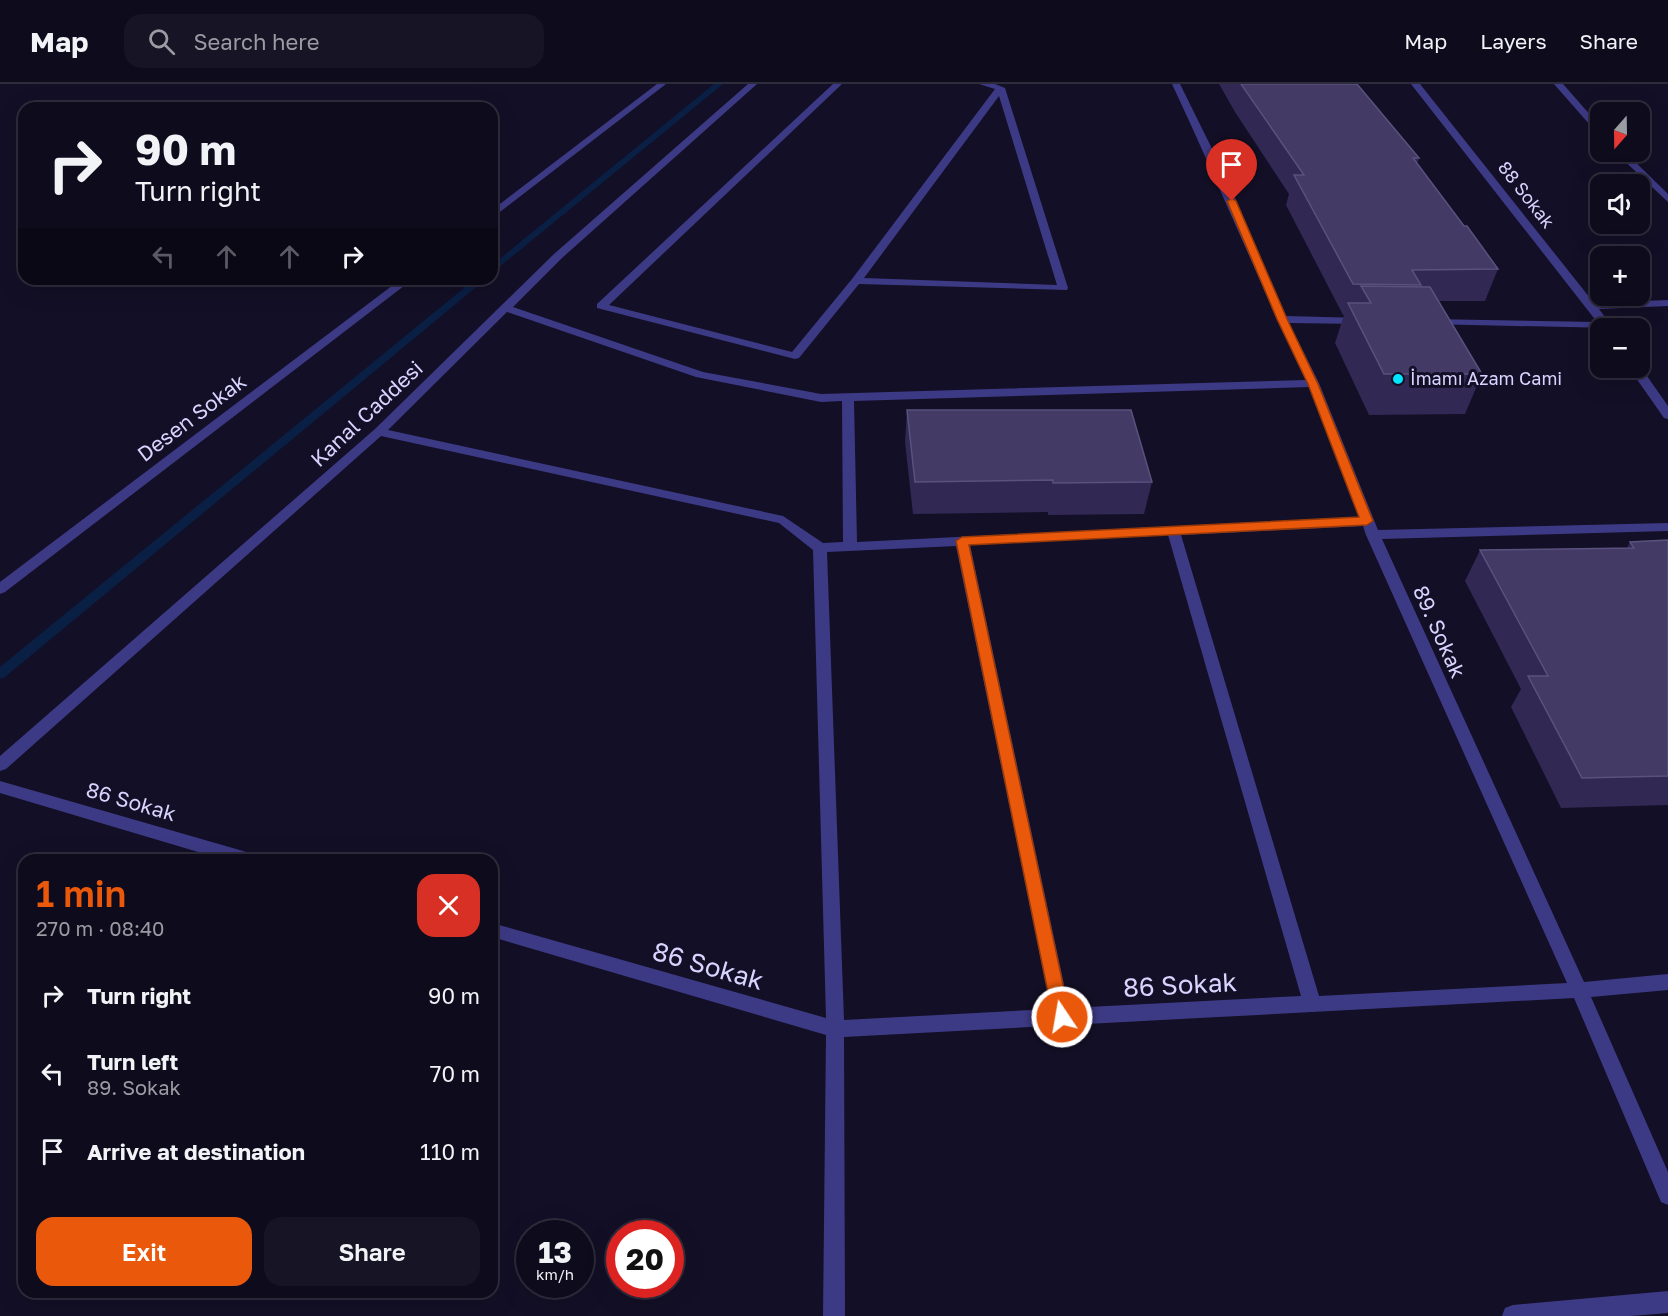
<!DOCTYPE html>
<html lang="en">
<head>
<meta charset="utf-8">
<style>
	body { margin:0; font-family:"Golos Text",sans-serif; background:#171425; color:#f1f3f6; height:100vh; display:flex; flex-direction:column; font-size:22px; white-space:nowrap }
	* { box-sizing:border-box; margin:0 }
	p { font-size:20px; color:#9b9ba3 }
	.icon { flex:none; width:33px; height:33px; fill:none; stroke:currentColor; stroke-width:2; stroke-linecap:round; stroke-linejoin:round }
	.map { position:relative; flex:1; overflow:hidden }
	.details { position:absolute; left:18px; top:770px; width:480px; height:444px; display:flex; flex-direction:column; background:#0e0b1c; border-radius:18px; box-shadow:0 6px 24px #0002,0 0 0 2px #2e2b3b }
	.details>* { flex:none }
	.banner { position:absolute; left:18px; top:18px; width:480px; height:183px; border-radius:18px; box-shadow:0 6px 24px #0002,0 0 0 2px #2e2b3b; background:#0e0b1c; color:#f1f3f6; overflow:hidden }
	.needle { width:39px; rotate:200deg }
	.fabs { position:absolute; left:1590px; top:18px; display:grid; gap:12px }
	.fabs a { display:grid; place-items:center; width:60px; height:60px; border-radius:12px; background:#0e0b1c; box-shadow:0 6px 24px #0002,0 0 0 2px #2e2b3b; font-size:30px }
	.speed { position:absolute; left:516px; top:1136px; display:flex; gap:12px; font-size:30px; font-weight:700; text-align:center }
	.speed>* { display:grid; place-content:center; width:78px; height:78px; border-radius:50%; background:#0e0b1c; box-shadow:0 6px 24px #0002,0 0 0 2px #2e2b3b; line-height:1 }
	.speed small { font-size:15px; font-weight:400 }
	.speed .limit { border:9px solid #d22; background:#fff; color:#111 }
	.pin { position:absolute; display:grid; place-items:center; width:51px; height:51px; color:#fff; margin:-62px -26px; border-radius:50% 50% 50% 0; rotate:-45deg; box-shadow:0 0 6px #0007 }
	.pin .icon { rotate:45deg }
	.me { position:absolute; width:66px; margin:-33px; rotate:348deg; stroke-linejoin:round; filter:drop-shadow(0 0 4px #0008) }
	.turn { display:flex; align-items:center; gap:21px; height:126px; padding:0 18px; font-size:27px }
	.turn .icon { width:78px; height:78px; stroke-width:2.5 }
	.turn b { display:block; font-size:42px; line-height:51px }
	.lanes { display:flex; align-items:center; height:57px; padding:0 18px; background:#0003; justify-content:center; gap:30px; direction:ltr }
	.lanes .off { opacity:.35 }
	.round { display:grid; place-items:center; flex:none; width:63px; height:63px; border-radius:18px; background:#171425 }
	.head { display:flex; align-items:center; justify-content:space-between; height:102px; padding:0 18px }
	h1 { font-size:36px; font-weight:600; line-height:45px; color:#ea580c }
	.primary-button { display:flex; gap:12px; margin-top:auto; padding:12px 18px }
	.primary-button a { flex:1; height:69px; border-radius:18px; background:#ea580c; color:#fff; font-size:24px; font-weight:600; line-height:69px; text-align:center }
	.primary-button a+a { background:#171425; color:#f1f3f6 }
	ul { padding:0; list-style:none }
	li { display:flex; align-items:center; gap:18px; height:78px; padding:0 18px }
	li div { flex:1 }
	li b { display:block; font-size:22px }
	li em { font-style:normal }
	header { display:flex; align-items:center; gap:36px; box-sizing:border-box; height:84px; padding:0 30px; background:#0e0b1c; border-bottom:2px solid #2e2b3b }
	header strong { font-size:28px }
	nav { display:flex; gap:33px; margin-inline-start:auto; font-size:21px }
	.search { width:420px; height:54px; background:#171425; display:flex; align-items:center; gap:15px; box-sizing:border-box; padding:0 21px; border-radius:18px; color:#9b9ba3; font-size:22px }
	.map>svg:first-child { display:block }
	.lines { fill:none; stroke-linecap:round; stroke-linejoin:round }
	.stream { fill:#0a1f44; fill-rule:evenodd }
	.minor { fill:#3d3a85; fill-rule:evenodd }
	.wall { fill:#312854 }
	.building { fill:#433a66; stroke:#5a527e; stroke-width:1.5 }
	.route { fill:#ea580c; stroke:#983908; stroke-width:1.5 }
	.poi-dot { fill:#00e5ff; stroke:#130f26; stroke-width:2 }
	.labels { text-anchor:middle; stroke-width:6; stroke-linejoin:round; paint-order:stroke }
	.far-street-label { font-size:18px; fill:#d9d4ff; stroke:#130f26 }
	.far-poi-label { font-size:18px; fill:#d9d4ff; stroke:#130f26; text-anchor:start }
	.street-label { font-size:21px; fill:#d9d4ff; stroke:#130f26 }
	.near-street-label { font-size:26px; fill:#d9d4ff; stroke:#130f26 }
</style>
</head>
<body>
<header>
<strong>Map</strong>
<div class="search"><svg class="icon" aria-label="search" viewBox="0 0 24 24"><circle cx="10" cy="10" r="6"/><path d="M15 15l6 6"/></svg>Search here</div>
<nav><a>Map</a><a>Layers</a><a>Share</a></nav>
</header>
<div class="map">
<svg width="1668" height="1232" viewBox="0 0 1668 1232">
	<rect width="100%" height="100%" fill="#130f26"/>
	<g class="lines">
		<g class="stream">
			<path d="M 714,0 L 723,0 L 492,189 L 492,181 Z"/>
			<path d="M 475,195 L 486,195 L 5,593 L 0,595 L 0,583 Z"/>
		</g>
		<g class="minor">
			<path d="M 657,0 L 666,0 L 492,134 L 492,126 Z"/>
			<path d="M 748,0 L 757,0 L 562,174 L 513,223 L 703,288 L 821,310 L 1306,296 C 1259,198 1218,98 1172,0 L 1180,0 L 1228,97 L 1286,232 L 1362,234 L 1368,237 L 1362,240 L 1289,239 L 1319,299 L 1378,446 L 1668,439 L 1668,447 L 1382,455 L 1584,898 L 1668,890 L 1668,906 L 1591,913 L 1668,1088 L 1668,1121 L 1661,1118 L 1574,914 L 844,953 L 845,1232 L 823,1232 L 826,951 L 492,853 L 492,839 L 826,934 L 813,466 L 779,439 L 381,352 L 6,685 L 0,687 L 0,672 L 375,345 L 554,170 ZM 507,228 L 696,293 L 821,318 L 842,317 L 843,458 L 823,459 L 783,432 L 388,346 ZM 1309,303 L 1359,433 L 857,458 L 854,317 ZM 1363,442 L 1366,451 L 1567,899 L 1319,912 L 1181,451 ZM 1168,451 L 1301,912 L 1069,924 L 970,461 ZM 956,462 L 1051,925 L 844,936 L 827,468 Z"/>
			<path d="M 833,0 L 842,0 L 609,221 L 792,268 L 852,195 L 995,5 L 979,0 L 995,0 L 1005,4 L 1068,204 L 1067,206 L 859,200 L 799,274 L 795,275 L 597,224 L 597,220 ZM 999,12 L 1057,201 L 864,194 Z"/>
			<path d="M 1411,0 L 1420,0 L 1594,219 L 1668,216 L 1668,222 L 1599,225 L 1613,244 L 1427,240 L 1427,236 L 1431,235 L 1597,238 Z"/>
			<path d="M 1554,0 L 1563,0 L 1600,42 L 1600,50 L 1597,49 Z"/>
			<path d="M 1615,68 L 1625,68 L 1668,110 L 1668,118 Z"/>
			<path d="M 401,195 L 413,195 L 5,508 L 0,510 L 0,498 Z"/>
			<path d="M 1640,282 L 1668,322 L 1668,335 L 1664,334 L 1629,284 Z"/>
			<path d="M 0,697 L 250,769 L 256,771 L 258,776 L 225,776 L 0,709 Z"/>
			<path d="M 1668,1207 L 1668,1229 L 1631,1232 L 1502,1232 L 1505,1224 L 1513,1221 Z"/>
		</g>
	</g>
	<g class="wall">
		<path d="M 1219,0 L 1357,0 L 1419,74 L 1417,80 L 1498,185 L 1485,217 L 1438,217 L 1482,290 L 1465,330 L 1369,331 L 1335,259 L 1344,231 L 1343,231 L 1286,121 L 1289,110 L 1235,28 Z"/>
		<path d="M 907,326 L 1152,398 L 1144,430 L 1048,431 L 1048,428 L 913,430 L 905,358 Z"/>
		<path d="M 1668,456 L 1668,721 L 1561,724 L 1511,623 L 1521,605 L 1465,497 L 1480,466 L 1627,464 L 1630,458 Z"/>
	</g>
	<g class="building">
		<path d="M 1241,0 L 1357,0 L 1419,74 L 1413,74 L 1464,142 L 1467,142 L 1498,185 L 1412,186 L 1421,201 L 1353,200 L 1294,91 L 1304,91 Z"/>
		<path d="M 1361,202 L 1430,203 L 1482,290 L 1384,290 L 1348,219 L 1371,219 Z"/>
		<path d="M 907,326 L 1131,326 L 1152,398 L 1053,399 L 1053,396 L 915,398 Z"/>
		<path d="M 1668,456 L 1668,692 L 1582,694 L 1528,592 L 1548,592 L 1480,466 L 1634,464 L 1630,458 Z"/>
	</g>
	<path class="route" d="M 1232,114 L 1236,117 L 1287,235 L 1318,300 L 1373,437 L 1367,441 L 969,461 L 1070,933 L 1067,938 L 1062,940 L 1056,938 L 1053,933 L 956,457 L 962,453 L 1359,433 L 1308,300 L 1277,235 L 1227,117 Z"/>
	<circle class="poi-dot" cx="1398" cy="295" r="6"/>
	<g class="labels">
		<g class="far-street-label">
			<text transform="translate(1526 111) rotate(52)" y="6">88 Sokak</text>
		</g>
		<g class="far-poi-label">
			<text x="1410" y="301">İmamı Azam Cami</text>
		</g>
		<g class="street-label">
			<text transform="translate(367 330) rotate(-43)" y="7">Kanal Caddesi</text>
			<text transform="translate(192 334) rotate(-37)" y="7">Desen Sokak</text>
			<text transform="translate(1439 548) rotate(66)" y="7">89. Sokak</text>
			<text transform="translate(131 718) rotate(16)" y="7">86 Sokak</text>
		</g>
		<g class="near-street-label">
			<text transform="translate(708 882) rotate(16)" y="9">86 Sokak</text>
			<text transform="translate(1180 901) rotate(-3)" y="9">86 Sokak</text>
		</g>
	</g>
</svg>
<div class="fabs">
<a><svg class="needle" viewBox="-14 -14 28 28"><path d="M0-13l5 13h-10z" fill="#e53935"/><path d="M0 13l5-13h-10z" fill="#9b9ba3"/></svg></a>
<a><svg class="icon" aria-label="sound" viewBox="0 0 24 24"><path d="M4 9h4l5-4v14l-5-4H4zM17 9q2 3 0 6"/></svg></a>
<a>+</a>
<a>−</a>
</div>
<div class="speed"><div>13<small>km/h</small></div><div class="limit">20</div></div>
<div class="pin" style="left:1232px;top:117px;background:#d93025"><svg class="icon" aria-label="arrive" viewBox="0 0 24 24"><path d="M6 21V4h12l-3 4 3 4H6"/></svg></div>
<svg class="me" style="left:1062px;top:933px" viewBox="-20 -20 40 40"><circle r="17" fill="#ea580c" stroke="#fff" stroke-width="3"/><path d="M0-11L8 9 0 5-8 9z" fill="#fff"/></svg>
<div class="banner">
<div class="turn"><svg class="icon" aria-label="right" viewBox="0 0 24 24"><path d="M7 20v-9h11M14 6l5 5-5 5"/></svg><div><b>90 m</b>Turn right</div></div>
<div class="lanes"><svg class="icon off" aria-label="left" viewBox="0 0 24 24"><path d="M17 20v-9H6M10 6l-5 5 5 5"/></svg><svg class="icon off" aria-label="ahead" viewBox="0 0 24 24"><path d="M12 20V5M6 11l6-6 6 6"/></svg><svg class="icon off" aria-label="ahead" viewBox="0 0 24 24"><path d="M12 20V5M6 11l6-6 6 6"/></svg><svg class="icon" aria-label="right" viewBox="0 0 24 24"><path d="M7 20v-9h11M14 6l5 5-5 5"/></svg></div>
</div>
<section class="details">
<div class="head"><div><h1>1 min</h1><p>270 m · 08:40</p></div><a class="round" style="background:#d93025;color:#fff"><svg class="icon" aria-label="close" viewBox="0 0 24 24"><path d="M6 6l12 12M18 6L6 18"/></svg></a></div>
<ul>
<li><svg class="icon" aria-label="right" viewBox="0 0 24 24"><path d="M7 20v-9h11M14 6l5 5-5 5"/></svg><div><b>Turn right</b></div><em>90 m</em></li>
<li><svg class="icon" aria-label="left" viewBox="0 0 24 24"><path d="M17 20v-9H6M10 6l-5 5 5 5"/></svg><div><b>Turn left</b><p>89. Sokak</p></div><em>70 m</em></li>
<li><svg class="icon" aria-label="arrive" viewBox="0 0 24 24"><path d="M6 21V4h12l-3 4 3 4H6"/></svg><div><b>Arrive at destination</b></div><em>110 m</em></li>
</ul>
<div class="primary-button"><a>Exit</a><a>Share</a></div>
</section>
</div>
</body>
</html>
